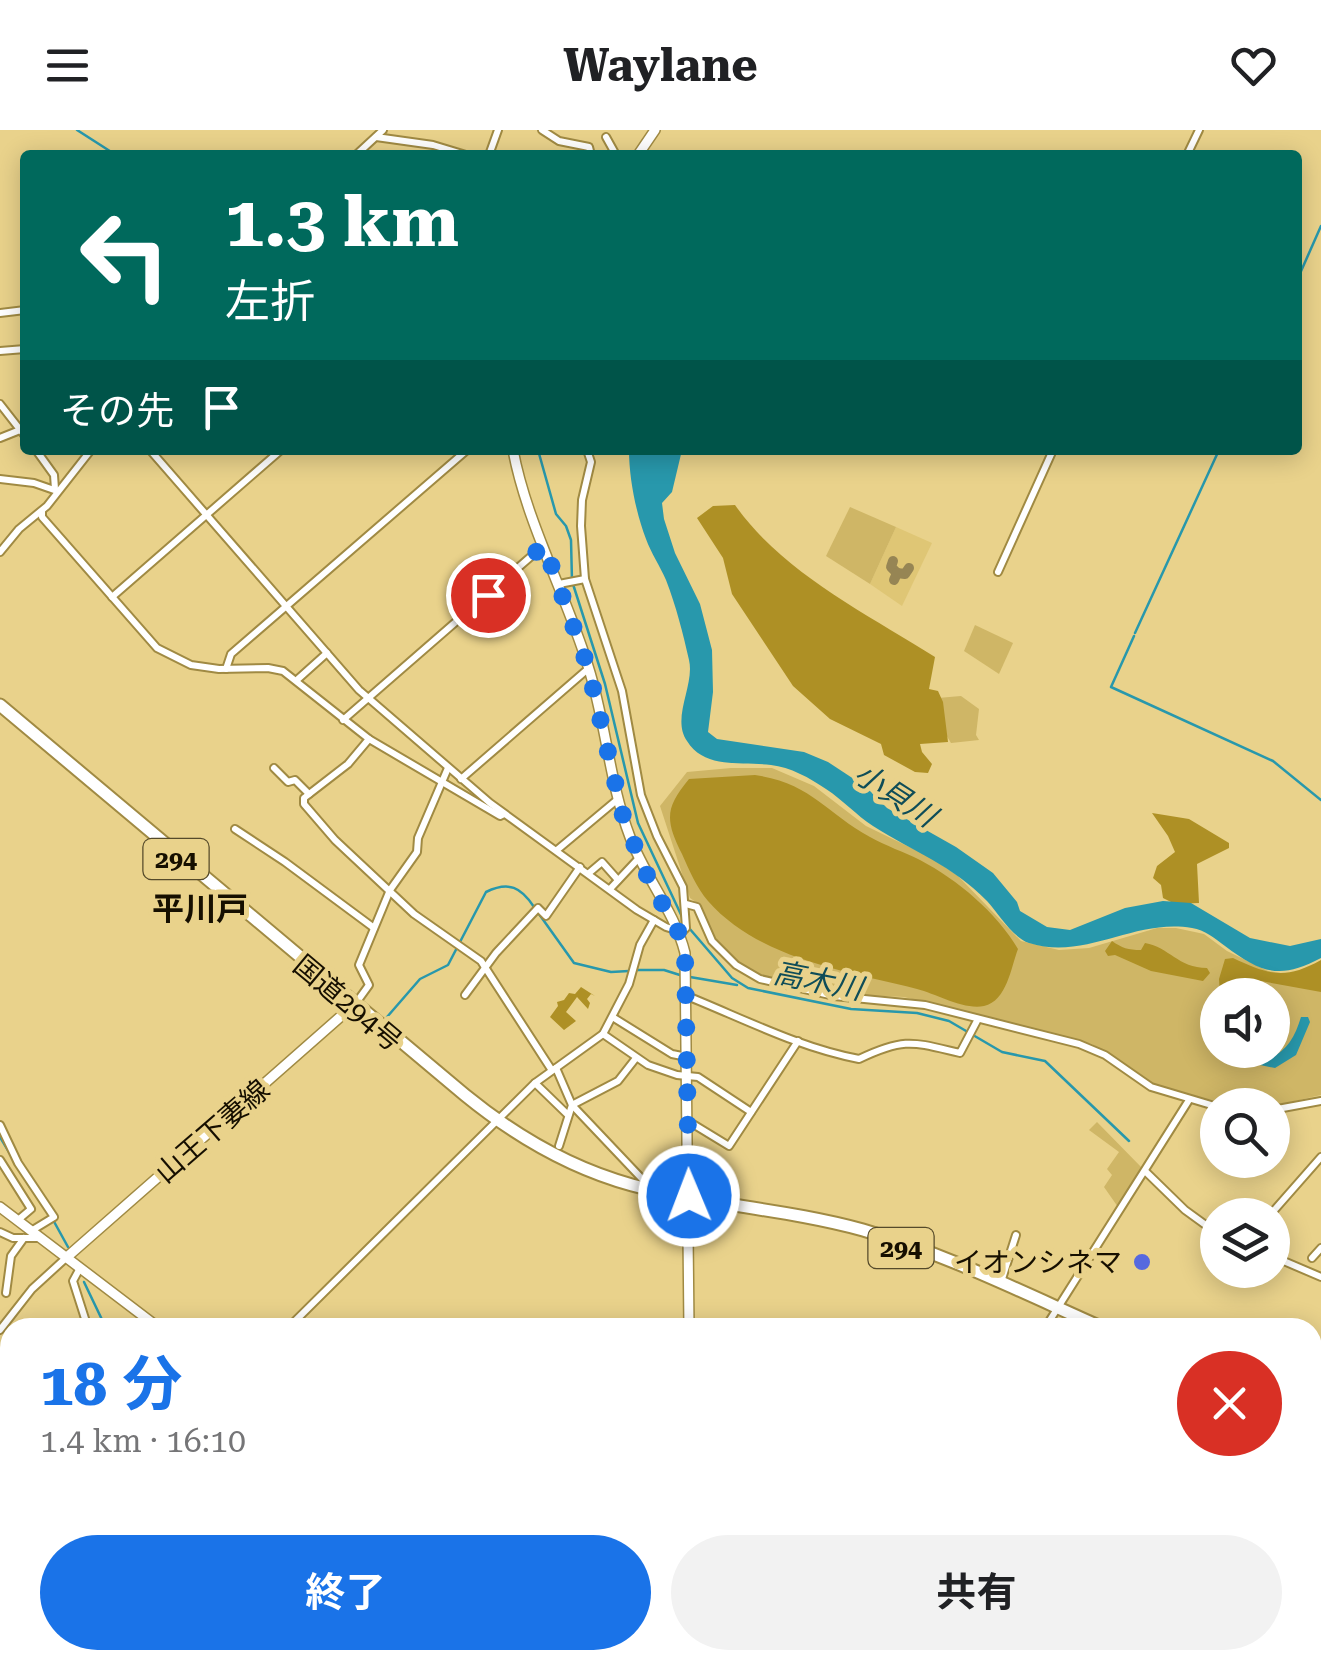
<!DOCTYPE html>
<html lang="ja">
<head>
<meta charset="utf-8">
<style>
	body { margin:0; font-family:"Roboto Serif","Noto Sans JP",serif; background:#f2f2f2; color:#202124; height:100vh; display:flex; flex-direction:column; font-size:38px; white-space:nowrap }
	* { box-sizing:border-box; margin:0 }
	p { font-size:32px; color:#757577 }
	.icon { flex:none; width:55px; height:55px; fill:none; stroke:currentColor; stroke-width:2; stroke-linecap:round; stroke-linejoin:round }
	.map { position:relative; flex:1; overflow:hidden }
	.details { position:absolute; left:0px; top:1188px; width:1322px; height:352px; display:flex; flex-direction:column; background:#fff; border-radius:30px 30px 0 0; box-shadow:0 5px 25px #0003 }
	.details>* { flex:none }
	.hud { position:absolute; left:20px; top:20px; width:1282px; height:305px; border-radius:10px; box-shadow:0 5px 25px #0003; background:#00695c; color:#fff; overflow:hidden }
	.controls { position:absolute; left:1200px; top:848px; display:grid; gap:20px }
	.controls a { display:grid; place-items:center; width:90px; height:90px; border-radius:50%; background:#fff; box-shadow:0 5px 25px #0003; font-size:50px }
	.pin { position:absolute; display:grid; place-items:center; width:85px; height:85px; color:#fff; margin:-42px; border:5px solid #fff; border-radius:50%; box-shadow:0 2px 10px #0007 }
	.me { position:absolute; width:110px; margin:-55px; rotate:359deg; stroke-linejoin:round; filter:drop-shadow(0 0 8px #0008) }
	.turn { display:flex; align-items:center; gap:35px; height:210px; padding:0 40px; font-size:45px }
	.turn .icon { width:130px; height:130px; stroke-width:2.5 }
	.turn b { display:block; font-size:70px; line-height:85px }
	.then { display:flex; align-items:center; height:95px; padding:0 40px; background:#0003; gap:20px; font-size:38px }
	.round { display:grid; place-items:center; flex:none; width:105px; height:105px; border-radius:52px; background:#f2f2f2 }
	.overview { display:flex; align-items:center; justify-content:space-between; height:170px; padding:0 40px }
	h1 { font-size:60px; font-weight:700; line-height:75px; color:#1a73e8 }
	.cta { display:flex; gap:20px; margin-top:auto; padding:20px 40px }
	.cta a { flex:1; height:115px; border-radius:60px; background:#1a73e8; color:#fff; font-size:40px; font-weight:700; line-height:115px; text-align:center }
	.cta a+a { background:#f2f2f2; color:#202124 }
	header { display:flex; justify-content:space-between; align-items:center; height:130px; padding:0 40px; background:#fff; font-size:45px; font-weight:700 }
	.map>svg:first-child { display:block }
	.built { fill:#dfc675 }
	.green { fill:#cfb666; fill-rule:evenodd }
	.forest { fill:#ae9025 }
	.water { fill:#2898ac }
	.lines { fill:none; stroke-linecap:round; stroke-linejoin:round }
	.stream { stroke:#2898ac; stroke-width:2.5 }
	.taxiway { stroke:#968554; stroke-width:10 }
	.minor-casing { stroke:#a08a43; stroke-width:10 }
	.major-casing { stroke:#a08a43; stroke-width:12 }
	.highway-casing { stroke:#a08a43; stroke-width:15 }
	.minor { stroke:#fff; stroke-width:6 }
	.major { stroke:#fff; stroke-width:9 }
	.highway { stroke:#fff; stroke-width:11 }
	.rail { stroke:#42381d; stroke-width:2.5; stroke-dasharray:18 18; stroke-linecap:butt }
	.highway-bridge-casing { stroke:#a08a43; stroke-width:15; stroke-linecap:butt }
	.highway-bridge { stroke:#fff; stroke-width:11 }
	.route { stroke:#1a73e8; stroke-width:18; stroke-dasharray:0 32.4 }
	.poi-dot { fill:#5669df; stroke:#e9d28b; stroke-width:4 }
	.labels { text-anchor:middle; stroke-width:10; stroke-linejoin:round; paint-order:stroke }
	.shield { fill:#e9d28b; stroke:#554a2a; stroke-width:2.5 }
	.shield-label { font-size:25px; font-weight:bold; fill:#160f00 }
	.street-label { font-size:28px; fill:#160f00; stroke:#e9d28b }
	.poi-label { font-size:28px; fill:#160f00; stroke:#e9d28b; text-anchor:end }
	.water-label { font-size:30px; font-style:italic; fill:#0f4d58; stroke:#e9d28b }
	.quarter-label { font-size:32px; font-weight:bold; fill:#160f00; stroke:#e9d28b }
</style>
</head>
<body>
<header><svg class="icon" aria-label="menu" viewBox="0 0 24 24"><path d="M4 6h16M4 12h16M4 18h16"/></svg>Waylane<svg class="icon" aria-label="heart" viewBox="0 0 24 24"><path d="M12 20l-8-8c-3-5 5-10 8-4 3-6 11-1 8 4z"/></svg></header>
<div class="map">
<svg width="1321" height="1539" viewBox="0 0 1321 1539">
	<rect width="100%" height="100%" fill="#e9d28b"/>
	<path class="built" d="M 896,397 L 932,413 L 902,476 L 870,454 Z"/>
	<g class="green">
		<path d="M 850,377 L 896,397 L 870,454 L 826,426 Z"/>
		<path d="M 975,495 L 1013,513 L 999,544 L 964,521 Z"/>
		<path d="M 961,566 L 979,579 L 976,605 L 979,610 L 951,613 L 942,598 L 938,568 Z"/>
		<path d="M 731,638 L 772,638 L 814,656 L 866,696 L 930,727 L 958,746 L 1021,811 L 1059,820 L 1089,818 L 1157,798 L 1176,798 L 1204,804 L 1227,821 L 1268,841 L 1293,845 L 1321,833 L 1321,965 L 1273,976 L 1203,969 L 1153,954 L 1092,914 L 904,867 L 841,864 L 776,852 L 752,842 L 734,829 L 706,798 L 700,775 L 690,768 L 660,676 L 687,642 ZM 1218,865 L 1272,865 L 1272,920 L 1218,920 Z"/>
		<path d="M 1097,992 L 1143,1039 L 1118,1077 L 1104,1057 L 1112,1045 L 1107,1039 L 1119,1022 L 1089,1000 Z"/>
	</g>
	<g class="forest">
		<path d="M 735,375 C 783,443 866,483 935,527 L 929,559 L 938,561 L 943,572 L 948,612 L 920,614 L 922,622 L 932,634 L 928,643 L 915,642 L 884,625 L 881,614 L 830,589 L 793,556 L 732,464 L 723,428 L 697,388 L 713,376 Z"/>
		<path d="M 755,645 C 811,653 825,682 870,707 C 886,716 904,722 920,730 C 958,750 996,782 1018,819 C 1011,837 1007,871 984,876 C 963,880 937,864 917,859 C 846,841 759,829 708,771 C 697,758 689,740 682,724 C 665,690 665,678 689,649 Z"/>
		<path d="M 1152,683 L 1189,689 L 1229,713 L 1229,718 L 1197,734 L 1199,773 L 1175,774 L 1163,768 L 1161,755 L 1153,748 L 1157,736 L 1175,722 L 1168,706 Z"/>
		<path d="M 1112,811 C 1122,818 1128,820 1141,820 L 1145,813 C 1169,817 1178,838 1207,838 L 1210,843 L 1203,851 L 1151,841 L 1115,825 L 1108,826 L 1105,821 Z"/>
		<path d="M 1233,828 C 1269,845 1285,850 1321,830 L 1321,862 L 1261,851 L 1240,865 L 1220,865 L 1219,849 L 1225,829 Z"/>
		<path d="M 581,857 L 595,866 L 591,864 L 587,869 L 590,873 L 588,879 L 577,867 L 566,882 L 576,891 L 564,900 L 550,887 L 558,876 L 557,872 L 564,870 L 569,863 L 575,864 Z"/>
	</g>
	<g class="water">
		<path d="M 629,320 L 682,320 L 672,362 L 662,373 L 664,389 L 675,423 L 700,474 L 712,520 L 713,562 L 708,602 L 717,609 L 804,622 L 828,632 L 866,657 L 887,678 L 956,717 L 993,743 L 1017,772 L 1020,781 L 1047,797 L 1070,800 L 1125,778 L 1163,771 L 1191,773 L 1250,808 L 1290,816 L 1321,809 L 1321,828 C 1280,850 1261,843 1225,816 C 1214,808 1205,800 1192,798 C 1134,788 1086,831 1029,813 C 1012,807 999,784 987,771 C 952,735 914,722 873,696 C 856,685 843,670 826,659 C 810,648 790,637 771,635 C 742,631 705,640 687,611 C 671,588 695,555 689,530 C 683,503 676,476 666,450 C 660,436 651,423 646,409 C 636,383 629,348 629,320 Z"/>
		<path d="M 1301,887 L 1308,887 L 1310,892 L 1296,925 L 1275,938 L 1260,935 L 1260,931 C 1284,926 1294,910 1301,887 Z"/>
	</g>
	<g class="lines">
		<g class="stream">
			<path d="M 77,0 L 116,25"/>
			<path d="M 1298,148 L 1321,96"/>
			<path d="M 538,320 L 556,384 L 566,396 L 571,410 L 572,451 L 605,554 L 638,693 L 684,791"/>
			<path d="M 1135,503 L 1219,320"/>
			<path d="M 1134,506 L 1111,557 L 1273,631 L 1321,670"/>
			<path d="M 539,784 L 574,833 L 611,842 L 629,841"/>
			<path d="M 689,798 L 732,848 L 748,858 L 851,879 L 917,883 L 949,891 L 1002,922 L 1045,931 L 1129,1011"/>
			<path d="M 637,840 L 664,840 L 683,846"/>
			<path d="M 690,847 L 737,855"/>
			<path d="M 387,887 L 420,849 L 448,835 L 486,762 C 509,751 521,757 534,777"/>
			<path d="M 0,1007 L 30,1057"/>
			<path d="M 52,1088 L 68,1117"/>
			<path d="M 84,1152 L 106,1198"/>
			<path d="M 591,1530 L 606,1539"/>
		</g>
		<g class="taxiway">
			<path d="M 893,431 L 891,437 L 897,443"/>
			<path d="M 894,450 L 897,443 L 905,444 L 909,438"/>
		</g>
		<defs>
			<g id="minor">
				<path d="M 542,0 L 559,11 L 589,17 L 591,25"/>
				<path d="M 376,7 L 433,15 L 466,25"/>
				<path d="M 606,7 L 616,25"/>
				<path d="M 356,25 L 383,0"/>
				<path d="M 489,25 L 498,0"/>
				<path d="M 1187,25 L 1199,0"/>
				<path d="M 0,183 L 25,180"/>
				<path d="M 0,221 L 25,219"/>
				<path d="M 0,274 L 25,306"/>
				<path d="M 0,308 L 25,298"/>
				<path d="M 36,320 L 54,345 L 55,359"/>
				<path d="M 150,320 L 359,560 L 490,673 L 637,780 L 666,797 L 682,802 L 686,798 L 683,757 L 657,706 L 641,665 L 622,561 L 585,449 L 581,396 L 582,370 L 591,332 L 587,320"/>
				<path d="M 0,349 L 34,353 L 57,361"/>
				<path d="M 42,381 L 42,387 L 157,518 L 191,535 L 219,539 L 268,538 L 283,541 L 369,609 L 500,686 L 504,684"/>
				<path d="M 0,422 L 19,399 L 47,376 L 91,320"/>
				<path d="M 998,442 L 1053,320"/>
				<path d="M 559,454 L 585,449"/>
				<path d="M 112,467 L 281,320"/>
				<path d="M 226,539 L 231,524 L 467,320"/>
				<path d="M 298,549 L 327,523"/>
				<path d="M 343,590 L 543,416"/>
				<path d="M 369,609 L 348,634 L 304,668 L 304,674 L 335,710 L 414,784 L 481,831 L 551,939"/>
				<path d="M 274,638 L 288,652 L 295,650 L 309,664"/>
				<path d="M 461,649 L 589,538"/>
				<path d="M 235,699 L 285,732 L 374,798"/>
				<path d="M 557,720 L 618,669"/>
				<path d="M 589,743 L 602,732 L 618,750"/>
				<path d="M 610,759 L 639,728"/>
				<path d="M 686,774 L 697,777 L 712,811 L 736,835 L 760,849 L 834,866 L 925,875 L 1079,914 L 1105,925 L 1151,957 L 1218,977"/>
				<path d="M 465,865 L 496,823 L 538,778 L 546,786 L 580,737"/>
				<path d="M 687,866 C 744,889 800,918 859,929 C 905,907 913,912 960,923 L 978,889"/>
				<path d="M 356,873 L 369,855 L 359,835 L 390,760 L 417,722 L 418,708 L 448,638"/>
				<path d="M 614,888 L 672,924 L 687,927"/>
				<path d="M 603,904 L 648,935 L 677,945 L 698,947 L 751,982"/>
				<path d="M 636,928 L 618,951 L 572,975 L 645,1052 L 645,1057"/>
				<path d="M 556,938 L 572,975 L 559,1016"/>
				<path d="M 535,953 L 567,984"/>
				<path d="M 1272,980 L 1321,971"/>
				<path d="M 688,991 L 729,1016 L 798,911"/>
				<path d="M 0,995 L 18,1033 L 54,1087 L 31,1101"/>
				<path d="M 0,1030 L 31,1079 L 18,1090"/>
				<path d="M 1145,1041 L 1185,1080 L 1218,1104"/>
				<path d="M 1270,1085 L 1321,1027"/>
				<path d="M 0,1102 L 13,1108 L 39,1108"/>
				<path d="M 1272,1126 L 1321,1147"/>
				<path d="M 1312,1128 L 1321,1118"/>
				<path d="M 80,1138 L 73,1151 L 88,1198"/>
				<path d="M 1001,1152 L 1016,1105"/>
				<path d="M 6,1163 L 11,1126 L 24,1108"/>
				<path d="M 288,1198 L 535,953 L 603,904 L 629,854 L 640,815 L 654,790"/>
				<path d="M 1045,1198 L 1189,970"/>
				<path d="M 0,1200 L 32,1159 L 67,1127"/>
				<path d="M 0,1309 L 10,1296"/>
				<path d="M 0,1364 L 10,1397"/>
				<path d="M 1312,1461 L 1321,1444"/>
				<path d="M 144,1530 L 158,1535 L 158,1539"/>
				<path d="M 602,1530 L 622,1534 L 643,1530"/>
				<path d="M 714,1530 L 728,1539"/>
				<path d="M 805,1530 L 819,1539"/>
				<path d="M 1117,1530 L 1134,1539"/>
				<path d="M 217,1538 L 221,1539"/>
				<path d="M 390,1539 L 392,1530"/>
				<path d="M 1155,1539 L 1160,1530"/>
				<path d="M 1230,1539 L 1234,1530"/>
				<path d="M 1281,1539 L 1283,1530"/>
			</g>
			<g id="major">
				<path d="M 638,25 L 655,0"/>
				<path d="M 513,320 C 527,394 566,464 588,536 C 606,592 609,652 630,707 C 645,747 675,782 685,823 L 689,1198"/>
				<path d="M 0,1077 L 159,1198"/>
				<path d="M 67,1127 L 356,873"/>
				<path d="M 212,1530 L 228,1537 L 240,1530"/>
				<path d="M 310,1530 L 332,1539"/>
				<path d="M 403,1530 L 404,1539"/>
				<path d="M 691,1530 L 691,1539"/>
			</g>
			<g id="highway">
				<path d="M 0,575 L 465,965 C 514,1005 570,1038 632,1055 C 707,1075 787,1079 863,1100 C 946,1124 1024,1163 1103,1198"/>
				<path d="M 1312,1300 L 1321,1303"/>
				<path d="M 1244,1539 L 1246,1530"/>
			</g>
		</defs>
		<use href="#minor" class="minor-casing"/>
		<use href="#major" class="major-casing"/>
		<use href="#highway" class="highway-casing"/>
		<use href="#minor" class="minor"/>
		<use href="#major" class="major"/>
		<use href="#highway" class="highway"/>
		<g class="rail">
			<path d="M 0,1419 L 10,1431"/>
			<path d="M 90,1530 L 99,1539"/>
		</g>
		<defs>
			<path id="highway-bridge" d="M 1312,1288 L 1321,1292"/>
		</defs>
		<use href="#highway-bridge" class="highway-bridge-casing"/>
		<use href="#highway-bridge" class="highway-bridge"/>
	</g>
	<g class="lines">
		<path class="route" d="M 488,465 L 544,415 L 588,537 L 624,690 L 650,752 L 679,803 L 685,824 L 689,1066"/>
	</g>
	<circle class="poi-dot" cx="1142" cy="1132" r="10"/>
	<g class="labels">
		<g class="shield">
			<rect x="143.5" y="709" width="65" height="40" rx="8"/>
			<rect x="868.5" y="1098" width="65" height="40" rx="8"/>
		</g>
		<g class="shield-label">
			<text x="176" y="738">294</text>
			<text x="901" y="1127">294</text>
		</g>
		<g class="street-label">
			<text transform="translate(348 873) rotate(40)" y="10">国道294号</text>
			<text transform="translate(212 1001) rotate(-41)" y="10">山王下妻線</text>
		</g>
		<g class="poi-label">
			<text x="1122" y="1142">イオンシネマ</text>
		</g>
		<g class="water-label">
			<text transform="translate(895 665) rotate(33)" y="10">小貝川</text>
			<text transform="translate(818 851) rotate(11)" y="10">高木川</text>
		</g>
		<g class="quarter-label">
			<text x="200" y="790">平川戸</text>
		</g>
	</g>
</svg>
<div class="controls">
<a><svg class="icon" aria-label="sound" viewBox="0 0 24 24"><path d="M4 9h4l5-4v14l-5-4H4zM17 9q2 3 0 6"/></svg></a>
<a><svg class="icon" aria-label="search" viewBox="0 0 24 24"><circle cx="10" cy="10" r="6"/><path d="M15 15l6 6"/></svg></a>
<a><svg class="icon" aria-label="layers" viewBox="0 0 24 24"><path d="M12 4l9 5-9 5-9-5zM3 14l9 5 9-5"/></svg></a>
</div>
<div class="pin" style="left:488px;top:465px;background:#d93025"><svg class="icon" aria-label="arrive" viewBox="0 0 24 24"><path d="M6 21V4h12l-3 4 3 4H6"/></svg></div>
<svg class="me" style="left:689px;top:1066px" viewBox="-20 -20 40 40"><circle r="17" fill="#1a73e8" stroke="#fff" stroke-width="3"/><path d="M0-11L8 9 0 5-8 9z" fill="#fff"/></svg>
<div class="hud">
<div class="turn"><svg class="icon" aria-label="left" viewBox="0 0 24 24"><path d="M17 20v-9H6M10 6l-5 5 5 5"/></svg><div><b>1.3 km</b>左折</div></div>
<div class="then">その先<svg class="icon" aria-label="arrive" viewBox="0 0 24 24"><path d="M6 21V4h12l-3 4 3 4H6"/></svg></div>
</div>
<section class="details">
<div class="overview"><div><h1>18 分</h1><p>1.4 km · 16:10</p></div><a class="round" style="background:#d93025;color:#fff"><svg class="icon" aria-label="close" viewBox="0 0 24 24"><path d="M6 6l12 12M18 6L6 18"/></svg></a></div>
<div class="cta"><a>終了</a><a>共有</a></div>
</section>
</div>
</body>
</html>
